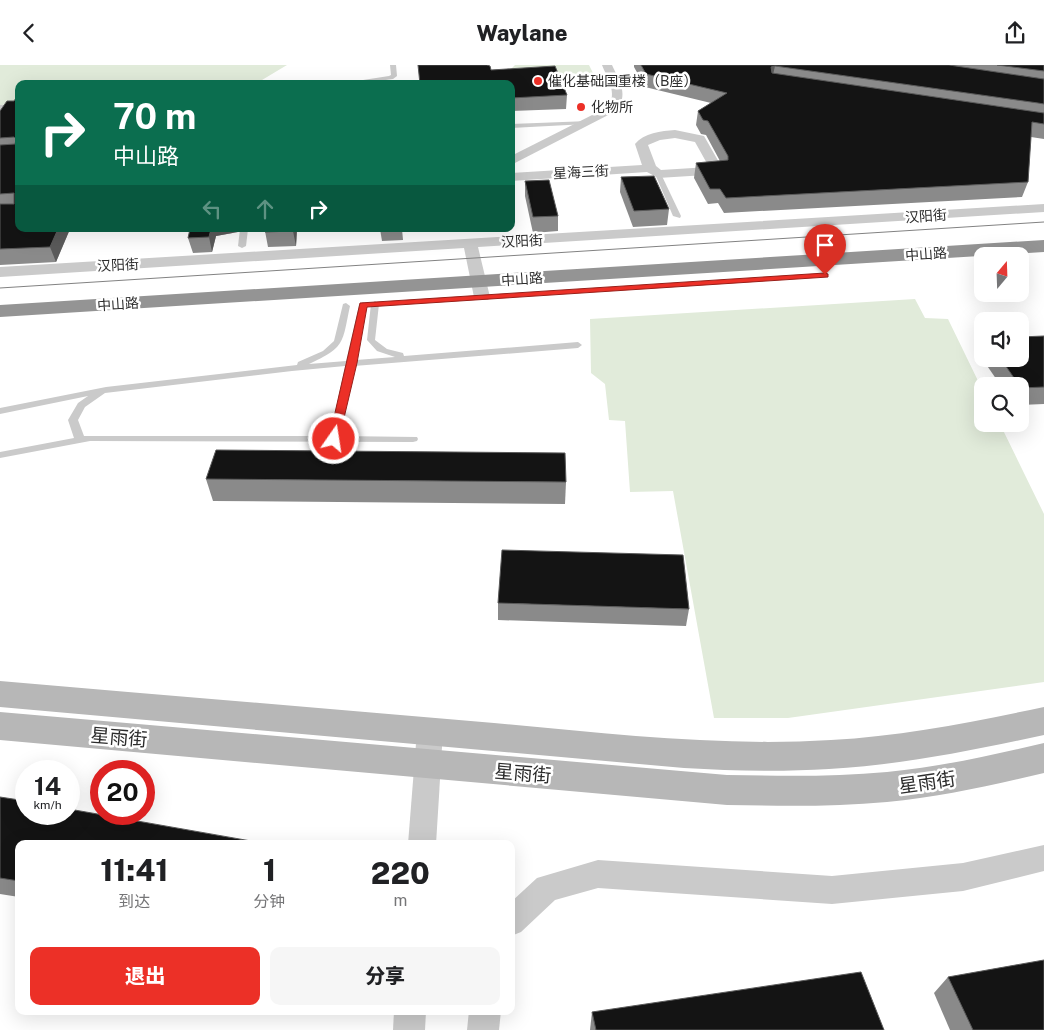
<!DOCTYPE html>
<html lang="zh">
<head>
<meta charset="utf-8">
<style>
	body { margin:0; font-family:"Public Sans","Noto Sans SC",sans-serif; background:#f6f6f6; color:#202124; height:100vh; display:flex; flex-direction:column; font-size:19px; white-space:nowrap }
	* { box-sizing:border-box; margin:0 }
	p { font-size:16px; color:#757577 }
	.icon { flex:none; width:28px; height:28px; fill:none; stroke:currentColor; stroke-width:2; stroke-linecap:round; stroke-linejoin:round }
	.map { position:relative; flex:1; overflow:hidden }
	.details { position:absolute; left:15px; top:775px; width:500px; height:175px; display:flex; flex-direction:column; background:#fff; border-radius:10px; box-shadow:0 5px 20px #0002 }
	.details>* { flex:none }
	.top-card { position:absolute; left:15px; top:15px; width:500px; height:152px; border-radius:10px; box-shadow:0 5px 20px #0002; background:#0b6e4f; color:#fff; overflow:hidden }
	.needle { width:32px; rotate:19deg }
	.buttons { position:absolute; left:974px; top:182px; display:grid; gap:10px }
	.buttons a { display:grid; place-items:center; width:55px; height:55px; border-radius:10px; background:#fff; box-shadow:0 5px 20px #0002; font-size:25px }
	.speed { position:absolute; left:15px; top:695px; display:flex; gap:10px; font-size:25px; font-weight:700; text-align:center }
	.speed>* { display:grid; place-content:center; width:65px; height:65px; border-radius:50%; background:#fff; box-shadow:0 5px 20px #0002; line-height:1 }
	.speed small { font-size:12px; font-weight:400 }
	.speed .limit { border:8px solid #d22; background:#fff; color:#111 }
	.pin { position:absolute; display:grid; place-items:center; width:42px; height:42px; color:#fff; margin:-51px -21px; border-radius:50% 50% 50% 0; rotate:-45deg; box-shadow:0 0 5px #0007 }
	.pin .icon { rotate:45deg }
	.me { position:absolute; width:55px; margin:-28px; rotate:13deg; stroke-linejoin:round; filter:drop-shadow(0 0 4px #0008) }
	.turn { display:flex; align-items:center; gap:18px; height:105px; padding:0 15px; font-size:22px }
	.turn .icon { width:65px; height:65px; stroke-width:2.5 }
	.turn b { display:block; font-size:35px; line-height:42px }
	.lanes { display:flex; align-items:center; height:48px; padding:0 15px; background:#0003; justify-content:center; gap:25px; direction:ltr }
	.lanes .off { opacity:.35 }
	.eta { display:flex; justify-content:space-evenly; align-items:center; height:85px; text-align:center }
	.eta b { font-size:30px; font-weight:800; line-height:35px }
	.cta { display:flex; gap:10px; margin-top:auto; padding:10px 15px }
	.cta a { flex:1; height:58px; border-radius:10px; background:#ec3027; color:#fff; font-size:20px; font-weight:800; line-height:58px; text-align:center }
	.cta a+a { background:#f6f6f6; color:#202124 }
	header { display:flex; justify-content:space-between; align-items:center; height:65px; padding:0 15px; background:#fff; font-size:22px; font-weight:800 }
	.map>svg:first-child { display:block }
	.green { fill:#e1ebda }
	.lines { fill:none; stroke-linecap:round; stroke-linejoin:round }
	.lane { fill:#cacaca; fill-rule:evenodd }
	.street { fill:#cacaca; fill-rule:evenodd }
	.secondary { fill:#b7b7b7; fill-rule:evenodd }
	.highway { fill:#949494; fill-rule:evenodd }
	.tram { stroke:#828282; stroke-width:1 }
	.wall { fill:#8a8a8a }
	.shaded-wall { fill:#5a5a5a }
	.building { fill:#141414; stroke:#5a5a5a }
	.route { fill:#ec3027; stroke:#991f19 }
	.poi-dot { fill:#ec3027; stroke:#fff; stroke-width:2 }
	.labels { text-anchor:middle; stroke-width:5; stroke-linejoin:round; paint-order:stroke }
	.far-poi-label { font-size:14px; fill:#2d2d2d; stroke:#fff; text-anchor:start }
	.far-street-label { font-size:14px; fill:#2d2d2d; stroke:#fff }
	.near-street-label { font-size:19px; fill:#2d2d2d; stroke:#fff }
</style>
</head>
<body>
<header><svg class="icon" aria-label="back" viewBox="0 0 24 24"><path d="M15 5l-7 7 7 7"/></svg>Waylane<svg class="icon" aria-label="share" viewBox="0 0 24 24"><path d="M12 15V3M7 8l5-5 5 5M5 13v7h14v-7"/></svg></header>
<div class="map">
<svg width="1044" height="965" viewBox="0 0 1044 965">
	<rect width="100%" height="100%" fill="#fff"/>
	<g class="green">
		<path d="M 0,0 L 287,0 L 262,15 L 239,19 L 19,19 L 19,39 L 0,40 Z"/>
		<path d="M 515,0 L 589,0 L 594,10 L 516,14 L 511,4 Z"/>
		<path d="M 915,234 L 925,253 L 948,254 L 982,324 L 982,359 L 1000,359 L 1044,449 L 1044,617 L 788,653 L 714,653 L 673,426 L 630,427 L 625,356 L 609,355 L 605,319 L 591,308 L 590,254 Z"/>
	</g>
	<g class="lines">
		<g class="lane">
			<path d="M 390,0 L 396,0 L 397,11 L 393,14 L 357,19 L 337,19 L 389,11 L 391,10 Z"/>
			<path d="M 589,56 L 589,58 L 587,59 L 511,63 L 511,59 Z"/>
			<path d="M 658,107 L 661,109 L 681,151 L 680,153 L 673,151 L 655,109 Z"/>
			<path d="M 240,164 L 248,164 L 246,181 L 242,183 L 238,181 Z"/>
			<path d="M 375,236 L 379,239 L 375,275 L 387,284 L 403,288 L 404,291 L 578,277 L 582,280 L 578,283 L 354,301 L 340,371 L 417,372 L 418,374 L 417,376 L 413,377 L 90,376 L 0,393 L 0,387 L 74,373 L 68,355 L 78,338 L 88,331 L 0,349 L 0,343 L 106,322 L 297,300 L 298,297 L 323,286 L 334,276 L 343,239 L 346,238 L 350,241 C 342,278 346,282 309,299 L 346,296 L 359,240 L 363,237 L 367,240 L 356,295 L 395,292 L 377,286 L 367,275 L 371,239 ZM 345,301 L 330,371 L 84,371 L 78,355 L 85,342 L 105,328 L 292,306 Z"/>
		</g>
		<g class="street">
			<path d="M 602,0 L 612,0 C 620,17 629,30 616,46 L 511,100 L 511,91 L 608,42 C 618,28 607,13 602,0 Z"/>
			<path d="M 19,39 L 19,47 L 0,48 L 0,40 Z"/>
			<path d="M 675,65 L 704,71 L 724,106 L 722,109 L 658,113 L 647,107 L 511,116 L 511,108 L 642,100 L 635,79 C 644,68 661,66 675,65 ZM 675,73 L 695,77 L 709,102 L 661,105 L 656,101 L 648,80 L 660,75 Z"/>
			<path d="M 1044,139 L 1044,147 L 478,182 L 490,232 L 488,235 L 476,235 L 474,232 L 464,183 L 0,212 L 0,202 Z"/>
			<path d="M 430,655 L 439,658 L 443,666 L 436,779 L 408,779 L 417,666 L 421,658 Z"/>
			<path d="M 1044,780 L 1044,806 L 963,826 L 832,839 L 598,823 L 555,835 L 521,867 L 511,871 L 511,837 L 537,813 L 598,795 L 832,811 L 963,798 Z"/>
			<path d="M 394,946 L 426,946 L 425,965 L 393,965 Z"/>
			<path d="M 469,946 L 501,946 L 499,965 L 467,965 Z"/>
		</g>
		<g class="secondary">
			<path d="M 0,616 C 165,630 329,644 494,658 C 606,668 718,682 831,675 C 903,671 973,657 1044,642 L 1044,670 C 973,685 902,700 829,704 C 781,707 733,706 684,703 L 0,642 Z"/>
			<path d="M 0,647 L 727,710 C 780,711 834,712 887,707 C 940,702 992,690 1044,678 L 1044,708 C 992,720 940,732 887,737 C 834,742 780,741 727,740 L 0,675 Z"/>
		</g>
		<path class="highway" d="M 1044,175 L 1044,187 L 0,252 L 0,240 Z"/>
		<path class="tram" d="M 0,223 L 1044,157"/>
	</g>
	<g class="wall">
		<path d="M 634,0 L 1044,0 L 1044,74 L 1031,72 L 1028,117 L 1022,132 L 724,148 L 718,138 L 708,139 L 694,113 L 696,98 L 720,96 L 706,70 L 701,69 L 696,60 L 698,46 L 711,38 L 645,22 L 634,2 Z"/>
		<path d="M 491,5 L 567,30 L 566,44 L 511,46 L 511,19 L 419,19 Z"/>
		<path d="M 0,46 L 70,164 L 56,197 L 0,200 Z"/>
		<path d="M 621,112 L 669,144 L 667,160 L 633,162 L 620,127 Z"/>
		<path d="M 525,116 L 558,151 L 558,166 L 533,168 L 525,131 Z"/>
		<path d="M 249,164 L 297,164 L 296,181 L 268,182 L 265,166 L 250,167 Z"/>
		<path d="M 380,164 L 402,164 L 403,175 L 382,176 Z"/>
		<path d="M 238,167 L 216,171 L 212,187 L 193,188 L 188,173 Z"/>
		<path d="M 1044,271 L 1044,339 L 1020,340 L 1020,321 L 1001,321 L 979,289 L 982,281 L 982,294 L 1020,294 Z"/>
		<path d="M 206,414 L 566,417 L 565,439 L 213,436 Z"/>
		<path d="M 498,538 L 689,544 L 686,561 L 498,555 Z"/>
		<path d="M 0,732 L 19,779 L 19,832 L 0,829 Z"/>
		<path d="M 948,912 L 1044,965 L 950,965 L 934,928 Z"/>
		<path d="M 592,947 L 884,965 L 590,965 Z"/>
	</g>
	<g class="shaded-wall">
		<path d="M 775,1 L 772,14 L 771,2 Z"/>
		<path d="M 58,164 L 70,164 L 56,197 L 50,182 Z"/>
		<path d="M 211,164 L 239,164 L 238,167 L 216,171 L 212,187 L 209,172 Z"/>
		<path d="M 293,164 L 297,164 L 296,181 L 293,166 Z"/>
	</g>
	<g class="building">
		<path d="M 418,0 L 487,0 L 490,1 L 491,5 L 555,1 L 567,30 L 511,33 L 511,19 L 420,19 Z"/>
		<path d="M 641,0 L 949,0 L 1044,14 L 1044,39 L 1038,38 L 775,1 L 771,2 L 772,8 L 1044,48 L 1044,59 L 1032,57 L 1028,117 L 726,133 L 720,124 L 710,124 L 696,98 L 728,95 L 728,91 L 708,56 L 703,55 L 698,46 L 727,28 L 646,9 Z"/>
		<path d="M 997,0 L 1044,0 L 1044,6 Z"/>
		<path d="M 16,33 L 19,33 L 19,164 L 58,164 L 50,182 L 0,184 L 0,139 L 14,139 L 14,128 L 0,129 L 0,80 L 15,79 L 16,74 L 14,72 L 0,73 L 0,46 L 7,36 L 14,36 Z"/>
		<path d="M 654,111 L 669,144 L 634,146 L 621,112 Z"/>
		<path d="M 549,115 L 558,151 L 533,152 L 525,116 Z"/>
		<path d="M 190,164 L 211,164 L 209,172 L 188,173 Z"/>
		<path d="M 266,164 L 293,164 L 293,166 L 265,167 Z"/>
		<path d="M 1044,271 L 1044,322 L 1021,323 L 1001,294 L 1020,294 L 1020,272 Z"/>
		<path d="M 216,385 L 565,388 L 566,417 L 206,414 Z"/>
		<path d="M 502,485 L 683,490 L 689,544 L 498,538 Z"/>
		<path d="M 0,732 L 26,736 L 26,749 L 69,749 L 69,744 L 268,779 L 19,779 L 19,816 L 0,813 Z"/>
		<path d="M 1044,895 L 1044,965 L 973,965 L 948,912 Z"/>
		<path d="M 861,907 L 884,965 L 596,965 L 592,947 Z"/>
	</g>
	<path class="route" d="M 825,208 L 828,209 L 828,212 L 367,242 L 357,298 L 339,374 L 334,377 L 329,374 L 360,238 Z"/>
	<g class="poi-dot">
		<circle cx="538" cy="16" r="5"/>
		<circle cx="581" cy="42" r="5"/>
	</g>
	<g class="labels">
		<g class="far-poi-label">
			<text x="548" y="21">催化基础国重楼（B座）</text>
			<text x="591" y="47">化物所</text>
		</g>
		<g class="far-street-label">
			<text transform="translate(581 107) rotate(-3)" y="5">星海三街</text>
			<text transform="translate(926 151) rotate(-4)" y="5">汉阳街</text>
			<text transform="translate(522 176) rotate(-3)" y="5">汉阳街</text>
			<text transform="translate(926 189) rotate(-4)" y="5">中山路</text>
			<text transform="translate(118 200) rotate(-3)" y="5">汉阳街</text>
			<text transform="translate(522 214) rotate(-4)" y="5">中山路</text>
			<text transform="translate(118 239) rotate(-4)" y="5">中山路</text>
		</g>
		<g class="near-street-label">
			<text transform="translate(119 672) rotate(5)" y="7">星雨街</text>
			<text transform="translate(523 708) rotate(5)" y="7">星雨街</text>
			<text transform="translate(927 717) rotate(-8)" y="7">星雨街</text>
		</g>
	</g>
</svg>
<div class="buttons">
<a><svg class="needle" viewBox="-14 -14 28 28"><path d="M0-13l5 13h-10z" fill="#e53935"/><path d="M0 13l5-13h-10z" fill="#757577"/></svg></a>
<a><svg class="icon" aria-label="sound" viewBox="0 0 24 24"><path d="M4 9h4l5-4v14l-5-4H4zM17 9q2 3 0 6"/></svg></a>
<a><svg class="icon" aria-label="search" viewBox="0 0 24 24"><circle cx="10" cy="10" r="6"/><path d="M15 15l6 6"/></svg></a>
</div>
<div class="speed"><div>14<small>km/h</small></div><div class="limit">20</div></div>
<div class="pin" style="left:825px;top:210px;background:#d93025"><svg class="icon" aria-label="arrive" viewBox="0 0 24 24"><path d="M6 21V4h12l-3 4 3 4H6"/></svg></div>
<svg class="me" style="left:334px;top:374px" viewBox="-20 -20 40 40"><circle r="17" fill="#ec3027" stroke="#fff" stroke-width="3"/><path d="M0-11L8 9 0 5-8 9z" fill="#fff"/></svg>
<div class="top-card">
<div class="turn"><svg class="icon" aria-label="right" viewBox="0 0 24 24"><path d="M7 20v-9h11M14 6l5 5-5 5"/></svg><div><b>70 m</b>中山路</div></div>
<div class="lanes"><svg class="icon off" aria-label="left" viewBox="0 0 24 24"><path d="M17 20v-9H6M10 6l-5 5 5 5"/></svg><svg class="icon off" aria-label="ahead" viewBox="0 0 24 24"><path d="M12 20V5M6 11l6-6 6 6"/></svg><svg class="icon" aria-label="right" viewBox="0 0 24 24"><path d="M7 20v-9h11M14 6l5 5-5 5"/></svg></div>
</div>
<section class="details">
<div class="eta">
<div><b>11:41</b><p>到达</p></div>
<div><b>1</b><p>分钟</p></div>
<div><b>220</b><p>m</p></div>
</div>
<div class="cta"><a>退出</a><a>分享</a></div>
</section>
</div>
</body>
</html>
